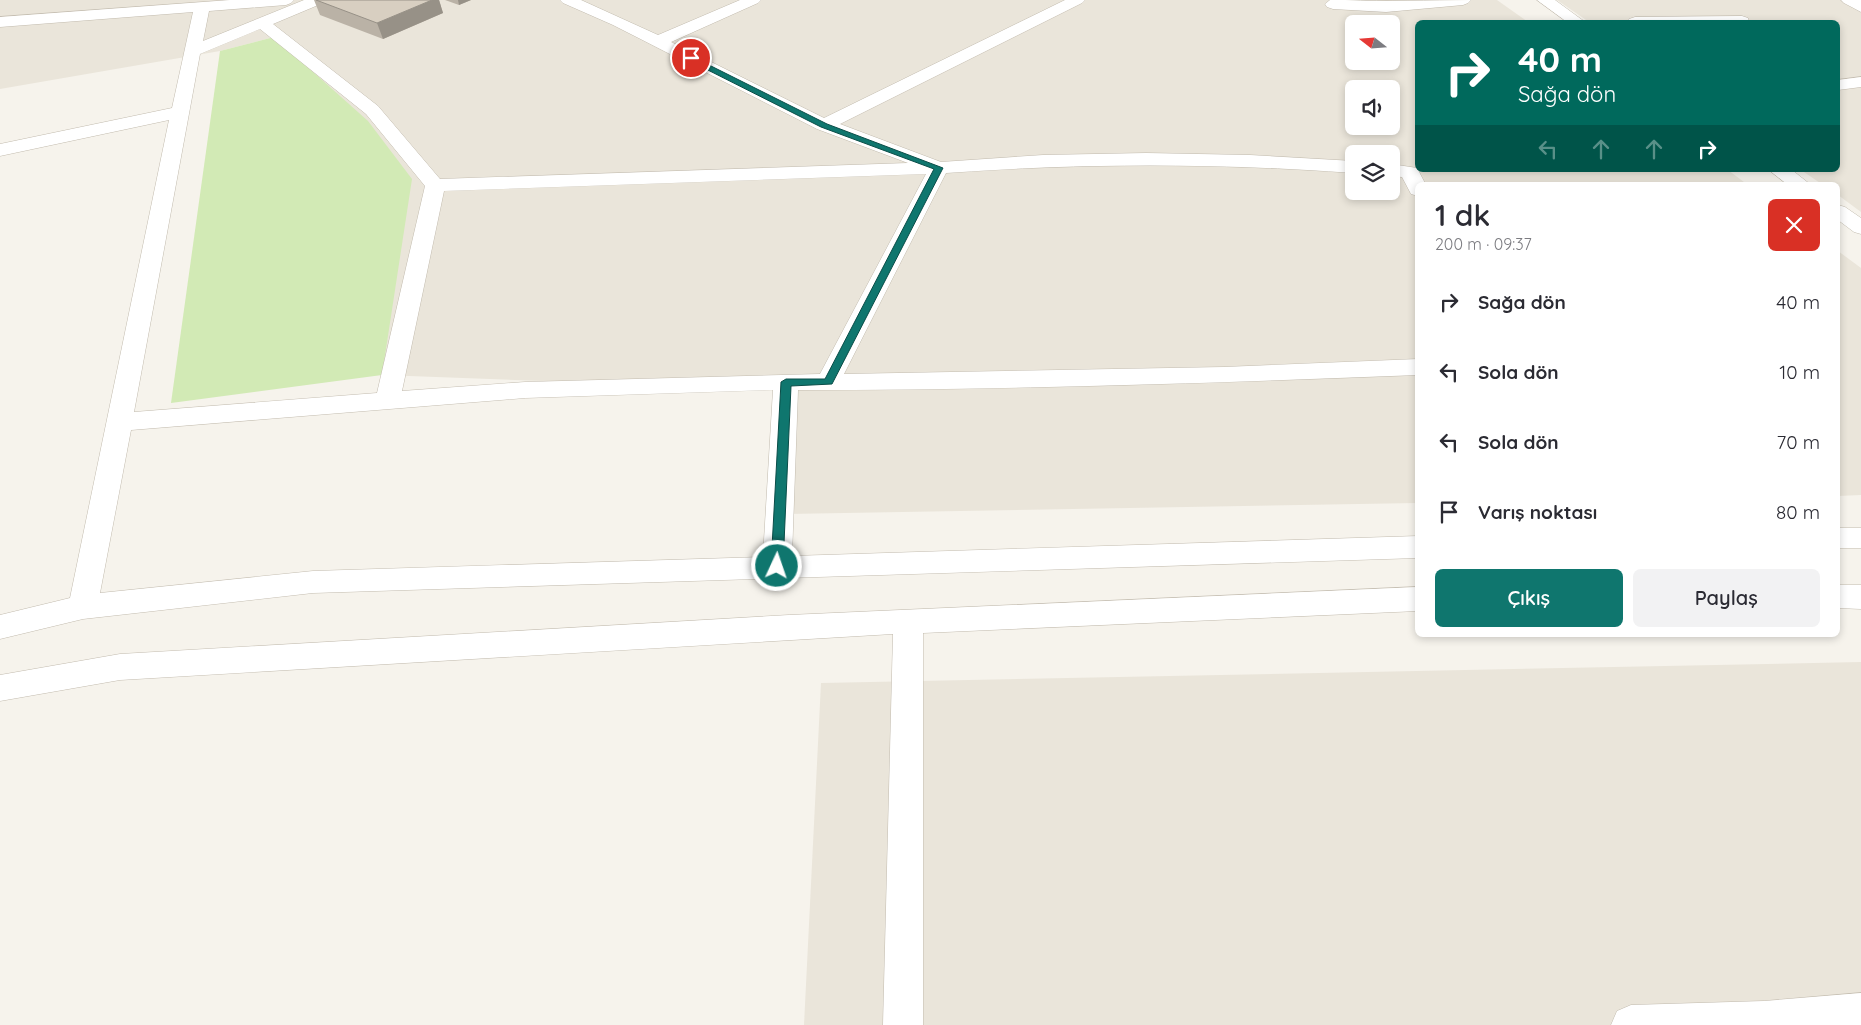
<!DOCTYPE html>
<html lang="tr">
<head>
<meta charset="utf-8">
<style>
	body { margin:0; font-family:Quicksand,sans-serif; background:#f2f2f3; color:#2b2b33; height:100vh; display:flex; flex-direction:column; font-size:19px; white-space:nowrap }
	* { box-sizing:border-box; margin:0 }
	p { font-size:16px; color:#7c7c81 }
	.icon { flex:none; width:28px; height:28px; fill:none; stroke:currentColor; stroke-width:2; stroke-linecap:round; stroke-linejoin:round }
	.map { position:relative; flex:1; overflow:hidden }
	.drawer { position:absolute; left:1415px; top:182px; width:425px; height:455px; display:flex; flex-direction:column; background:#fff; border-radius:8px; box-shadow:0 2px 8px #0003 }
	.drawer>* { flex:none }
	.guide { position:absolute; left:1415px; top:20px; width:425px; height:152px; border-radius:8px; box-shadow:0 2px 8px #0003; background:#00695c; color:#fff; overflow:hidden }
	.needle { width:32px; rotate:287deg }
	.buttons { position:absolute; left:1345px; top:15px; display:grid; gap:10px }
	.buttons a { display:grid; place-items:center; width:55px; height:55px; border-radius:8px; background:#fff; box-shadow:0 2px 8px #0003; font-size:25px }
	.pin { position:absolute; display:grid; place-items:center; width:42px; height:42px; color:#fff; margin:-21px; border:2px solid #fff; border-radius:50%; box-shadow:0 1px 5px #0007 }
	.me { position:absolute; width:55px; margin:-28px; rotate:3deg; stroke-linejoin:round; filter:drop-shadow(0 0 4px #0008) }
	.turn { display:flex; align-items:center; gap:18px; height:105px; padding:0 20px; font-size:22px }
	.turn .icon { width:65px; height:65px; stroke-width:2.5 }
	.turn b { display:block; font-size:35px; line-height:42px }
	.lanes { display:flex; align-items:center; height:48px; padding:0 20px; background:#0003; justify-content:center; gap:25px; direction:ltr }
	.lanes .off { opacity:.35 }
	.round { display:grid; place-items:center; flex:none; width:52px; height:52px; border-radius:8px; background:#f2f2f3 }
	.summary { display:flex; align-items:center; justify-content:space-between; height:85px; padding:0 20px }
	h1 { font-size:30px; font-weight:600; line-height:38px }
	.action { display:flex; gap:10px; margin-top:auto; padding:10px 20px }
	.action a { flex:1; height:58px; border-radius:8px; background:#0f766e; color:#fff; font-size:20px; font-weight:600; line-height:58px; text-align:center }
	.action a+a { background:#f2f2f3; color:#2b2b33 }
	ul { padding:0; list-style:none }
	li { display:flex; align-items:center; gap:15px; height:70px; padding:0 20px }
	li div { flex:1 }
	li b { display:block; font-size:19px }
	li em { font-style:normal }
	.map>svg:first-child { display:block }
	.residential { fill:#eae5da; fill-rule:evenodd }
	.green { fill:#d2eab5 }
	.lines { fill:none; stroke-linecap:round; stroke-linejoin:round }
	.minor-casing { stroke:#c2bbae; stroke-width:1 }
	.minor { fill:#fff; fill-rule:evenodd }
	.wall { fill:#bab2a6 }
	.shaded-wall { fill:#979187 }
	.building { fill:#d8cfc1; stroke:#979187 }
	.route { fill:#0f766e; stroke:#0a4d48 }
</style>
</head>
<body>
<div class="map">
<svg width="1861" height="1025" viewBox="0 0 1861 1025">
	<rect width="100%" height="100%" fill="#f6f3ec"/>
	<g class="residential">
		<path d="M 0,0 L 1497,0 L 1528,22 L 1418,22 L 1418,170 L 1728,170 L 1748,185 L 1418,185 L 1417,503 L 787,514 L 784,390 L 382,375 L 274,37 L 220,51 L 0,89 ZM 1354,24 L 1391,24 L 1391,61 L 1354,61 ZM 1354,89 L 1391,89 L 1391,126 L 1354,126 ZM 1354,154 L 1391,154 L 1391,191 L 1354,191 Z"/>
		<path d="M 1557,0 L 1861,0 L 1861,212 L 1838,195 L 1838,185 L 1823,185 L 1801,170 L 1838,170 L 1838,22 L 1589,22 Z"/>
		<path d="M 1838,251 L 1861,268 L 1861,495 L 1838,496 Z"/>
		<path d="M 1861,662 L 1861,1025 L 804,1025 L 821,683 Z"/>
	</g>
	<path class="green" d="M 274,37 L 368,121 L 412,179 L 382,375 L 171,403 L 220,51 Z"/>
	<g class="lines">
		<defs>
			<g id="minor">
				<path d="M 230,0 L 294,0 L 291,3 L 286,5 L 209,11 L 203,41 L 304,0 L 326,0 L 323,3 L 273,24 L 378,106 L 440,179 L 908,163 L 817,129 L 613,25 L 563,3 L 560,0 L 581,0 L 658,35 L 740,0 L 761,0 L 758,3 L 671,42 L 824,118 L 1065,0 L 1085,0 L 1082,3 L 840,124 L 941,162 L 1043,155 L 1146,153 L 1250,155 L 1354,161 L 1354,173 C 1218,163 1082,163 946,173 L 844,374 L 1224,367 L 1418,359 L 1418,375 C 1211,383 1005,390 798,390 L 792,556 L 1418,536 L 1418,558 L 313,593 L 83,619 L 0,639 L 0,615 L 70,598 L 169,120 L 0,156 L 0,144 L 172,108 L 193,12 L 0,27 L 0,17 ZM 260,29 L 366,114 L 425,186 L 377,393 L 134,412 L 200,54 ZM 926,174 L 820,374 L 525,382 L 402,391 L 444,191 ZM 773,390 L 763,557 L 313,571 L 100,593 L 131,430 L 525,398 Z"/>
				<path d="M 1345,0 C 1387,2 1429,0 1471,0 L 1468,3 L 1463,5 L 1386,12 L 1333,9 L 1327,7 L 1325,4 L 1330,0 Z"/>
				<path d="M 1537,0 L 1555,0 L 1585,22 L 1567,22 Z"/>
				<path d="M 1841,0 L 1861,0 L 1861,12 L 1844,3 Z"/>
				<path d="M 1742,16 L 1748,18 L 1749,22 L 1627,22 L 1629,19 L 1635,17 Z"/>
				<path d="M 1861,77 L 1861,87 L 1838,90 L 1838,80 Z"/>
				<path d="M 1391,164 L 1417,168 L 1426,185 L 1418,185 L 1418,196 L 1411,194 L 1402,177 L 1391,176 Z"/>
				<path d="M 1769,170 L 1792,170 L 1811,185 L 1788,185 Z"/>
				<path d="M 1838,205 L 1845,207 L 1861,218 L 1861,234 L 1854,232 L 1838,220 Z"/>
				<rect x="1838" y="528" width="23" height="20"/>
				<path d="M 1838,585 L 1861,585 L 1861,609 L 1838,608 Z"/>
				<path d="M 1418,587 L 1418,611 L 923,633 L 923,1025 L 883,1025 L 893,634 L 120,680 L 0,701 L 0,675 L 120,654 L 789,615 Z"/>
				<path d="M 1861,993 L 1861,1025 L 1611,1025 L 1617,1011 L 1631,1005 L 1764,1001 Z"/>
			</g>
		</defs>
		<use href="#minor" class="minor-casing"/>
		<use href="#minor" class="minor"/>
	</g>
	<g class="wall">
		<path d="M 314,0 L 439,0 L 443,13 L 383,39 L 320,15 Z"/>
		<path d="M 445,0 L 471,0 L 459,5 Z"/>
	</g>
	<g class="shaded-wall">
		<path d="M 432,0 L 439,0 L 443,13 L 383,39 L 377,23 Z"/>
		<path d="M 458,0 L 471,0 L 459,5 Z"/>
	</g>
	<path class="building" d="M 316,0 L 432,0 L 377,23 Z"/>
	<path class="route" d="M 688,57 L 693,57 L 827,124 L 943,168 L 832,384 L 791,386 L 783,566 L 777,571 L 771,566 L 781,382 L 786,379 L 825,379 L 934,169 L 821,127 L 688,60 Z"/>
</svg>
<div class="buttons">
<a><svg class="needle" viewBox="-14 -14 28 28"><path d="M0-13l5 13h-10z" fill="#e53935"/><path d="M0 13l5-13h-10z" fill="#7c7c81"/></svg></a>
<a><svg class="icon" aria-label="sound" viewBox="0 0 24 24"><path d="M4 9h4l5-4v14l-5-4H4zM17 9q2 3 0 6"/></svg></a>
<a><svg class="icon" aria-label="layers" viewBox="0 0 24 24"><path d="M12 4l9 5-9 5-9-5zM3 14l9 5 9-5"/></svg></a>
</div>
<div class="pin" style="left:691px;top:58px;background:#d93025"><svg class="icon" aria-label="arrive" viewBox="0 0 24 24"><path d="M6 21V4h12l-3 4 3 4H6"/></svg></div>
<svg class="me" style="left:777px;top:566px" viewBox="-20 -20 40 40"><circle r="17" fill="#0f766e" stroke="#fff" stroke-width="3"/><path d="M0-11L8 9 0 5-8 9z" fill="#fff"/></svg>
<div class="guide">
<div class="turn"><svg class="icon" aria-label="right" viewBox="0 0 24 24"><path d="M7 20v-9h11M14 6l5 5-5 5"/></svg><div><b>40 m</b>Sağa dön</div></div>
<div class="lanes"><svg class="icon off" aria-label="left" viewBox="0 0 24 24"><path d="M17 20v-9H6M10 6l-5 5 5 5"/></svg><svg class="icon off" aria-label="ahead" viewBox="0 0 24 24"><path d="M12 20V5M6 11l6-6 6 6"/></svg><svg class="icon off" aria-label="ahead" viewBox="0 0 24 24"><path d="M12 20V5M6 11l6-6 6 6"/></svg><svg class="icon" aria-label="right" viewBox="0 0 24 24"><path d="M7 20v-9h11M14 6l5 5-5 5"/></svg></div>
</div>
<section class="drawer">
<div class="summary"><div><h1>1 dk</h1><p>200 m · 09:37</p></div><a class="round" style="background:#d93025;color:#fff"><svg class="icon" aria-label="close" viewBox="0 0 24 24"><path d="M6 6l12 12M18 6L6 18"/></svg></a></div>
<ul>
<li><svg class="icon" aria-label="right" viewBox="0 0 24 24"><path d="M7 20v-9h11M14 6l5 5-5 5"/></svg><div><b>Sağa dön</b></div><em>40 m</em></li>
<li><svg class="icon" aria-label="left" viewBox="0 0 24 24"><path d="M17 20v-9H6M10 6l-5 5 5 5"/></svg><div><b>Sola dön</b></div><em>10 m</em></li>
<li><svg class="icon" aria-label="left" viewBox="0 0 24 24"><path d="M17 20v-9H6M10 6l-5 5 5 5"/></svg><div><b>Sola dön</b></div><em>70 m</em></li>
<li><svg class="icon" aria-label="arrive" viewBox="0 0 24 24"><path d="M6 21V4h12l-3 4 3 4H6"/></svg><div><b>Varış noktası</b></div><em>80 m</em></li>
</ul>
<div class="action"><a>Çıkış</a><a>Paylaş</a></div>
</section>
</div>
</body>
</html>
